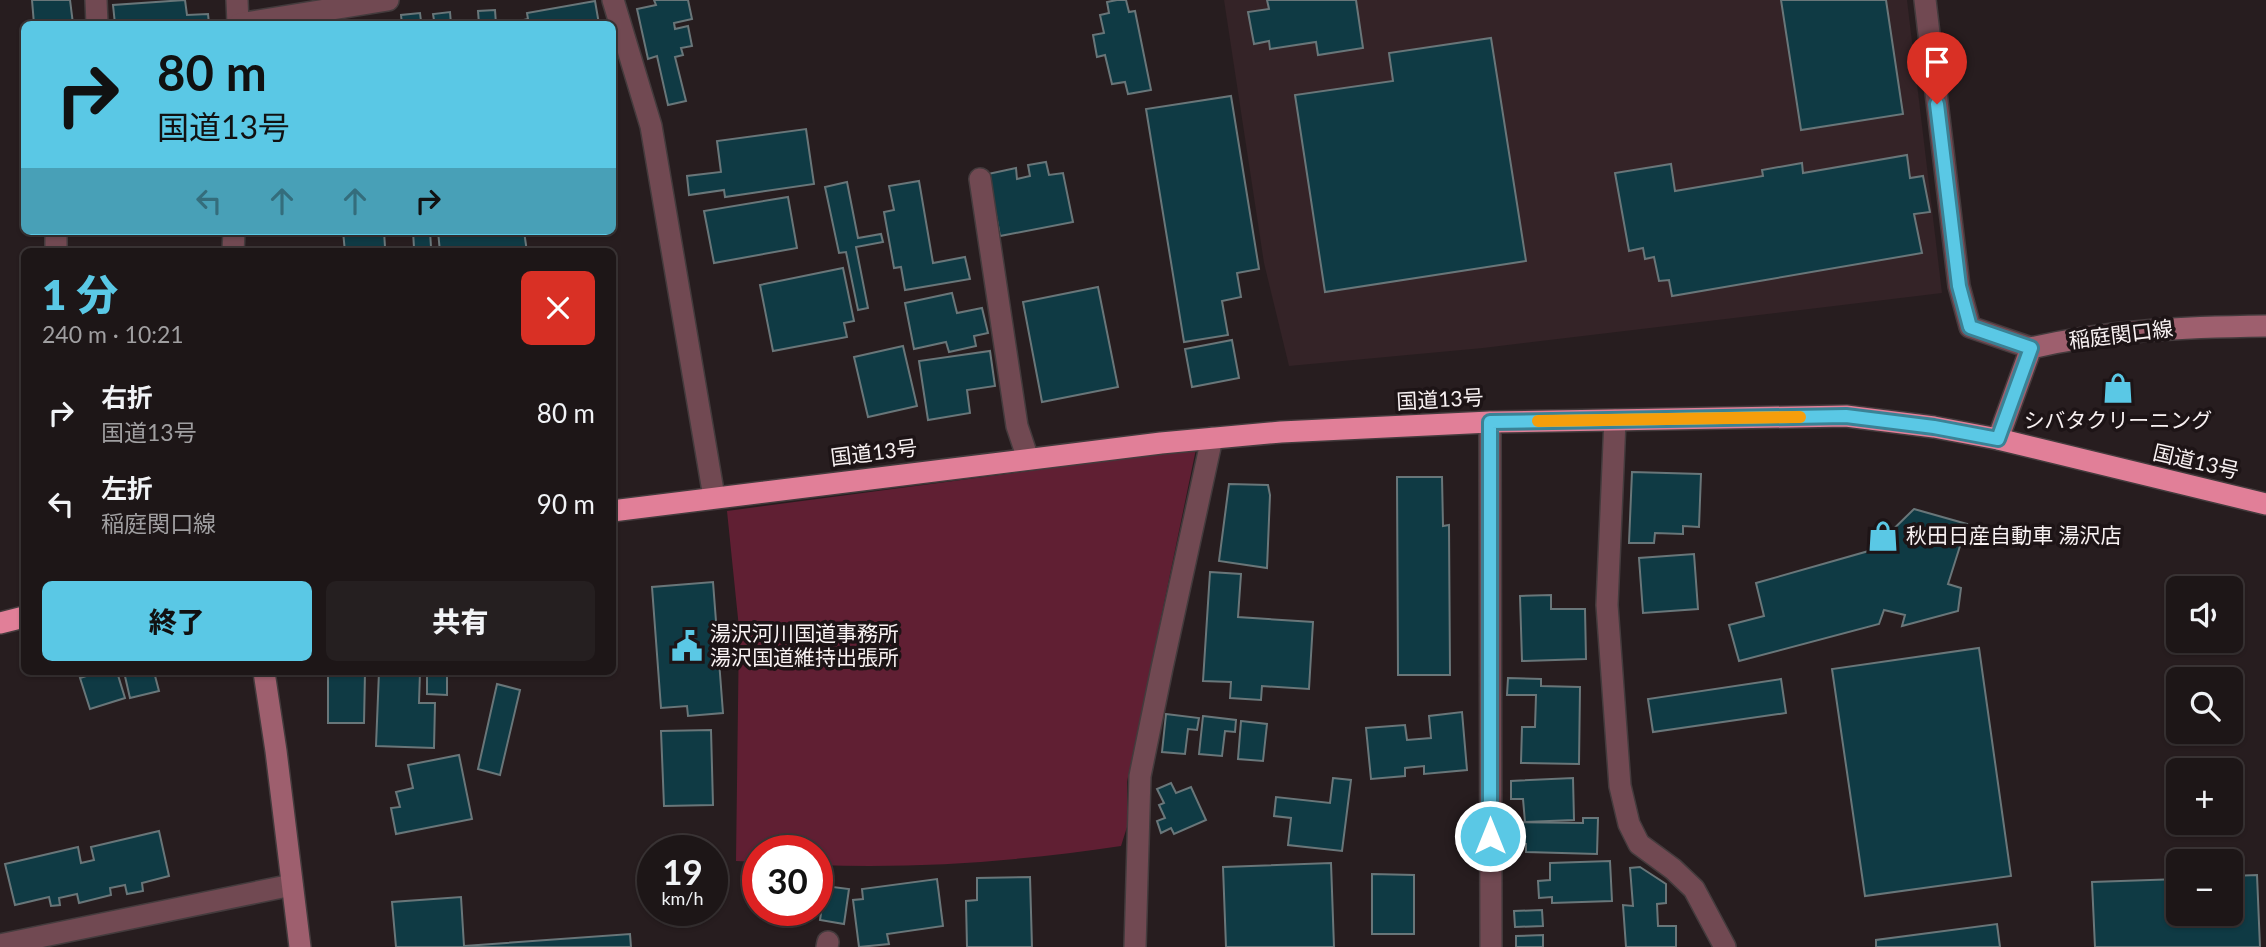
<!DOCTYPE html>
<html lang="ja">
<head>
<meta charset="utf-8">
<style>
	body { margin:0; font-family:Lato,"Noto Sans JP",sans-serif; background:#251f20; color:#f1f3f6; height:100vh; display:flex; flex-direction:column; font-size:26px; white-space:nowrap }
	* { box-sizing:border-box; margin:0 }
	p { font-size:23px; color:#a09fa1 }
	.icon { flex:none; width:38px; height:38px; fill:none; stroke:currentColor; stroke-width:2; stroke-linecap:round; stroke-linejoin:round }
	.map { position:relative; flex:1; overflow:hidden }
	.sheet { position:absolute; left:21px; top:248px; width:595px; height:427px; display:flex; flex-direction:column; background:#1d1617; border-radius:10px; box-shadow:0 2px 5px #0004,0 0 0 2px #3b3536 }
	.sheet>* { flex:none }
	.banner { position:absolute; left:21px; top:21px; width:595px; height:214px; border-radius:10px; box-shadow:0 2px 5px #0004,0 0 0 2px #3b3536; background:#5ac8e5; color:#111; overflow:hidden }
	.controls { position:absolute; left:2166px; top:576px; display:grid; gap:14px }
	.controls a { display:grid; place-items:center; width:77px; height:77px; border-radius:10px; background:#1d1617; box-shadow:0 2px 5px #0004,0 0 0 2px #3b3536; font-size:35px }
	.speed { position:absolute; left:637px; top:835px; display:flex; gap:14px; font-size:35px; font-weight:700; text-align:center }
	.speed>* { display:grid; place-content:center; width:91px; height:91px; border-radius:50%; background:#1d1617; box-shadow:0 2px 5px #0004,0 0 0 2px #3b3536; line-height:1 }
	.speed small { font-size:18px; font-weight:400 }
	.speed .limit { border:10px solid #d22; background:#fff; color:#111 }
	.pin { position:absolute; display:grid; place-items:center; width:60px; height:60px; color:#fff; margin:-72px -30px; border-radius:50% 50% 50% 0; rotate:-45deg; box-shadow:0 0 7px #0007 }
	.pin .icon { rotate:45deg }
	.me { position:absolute; width:77px; margin:-38px; rotate:0deg; stroke-linejoin:round; filter:drop-shadow(0 0 5px #0008) }
	.turn { display:flex; align-items:center; gap:24px; height:147px; padding:0 21px; font-size:32px }
	.turn .icon { width:91px; height:91px; stroke-width:2.5 }
	.turn b { display:block; font-size:49px; line-height:60px }
	.lanes { display:flex; align-items:center; height:66px; padding:0 21px; background:#0003; justify-content:center; gap:35px; direction:ltr }
	.lanes .off { opacity:.35 }
	.round { display:grid; place-items:center; flex:none; width:74px; height:74px; border-radius:10px; background:#251f20 }
	.overview { display:flex; align-items:center; justify-content:space-between; height:119px; padding:0 21px }
	h1 { font-size:42px; font-weight:800; line-height:52px; color:#5ac8e5 }
	.button { display:flex; gap:14px; margin-top:auto; padding:14px 21px }
	.button a { flex:1; height:80px; border-radius:10px; background:#5ac8e5; color:#111; font-size:28px; font-weight:800; line-height:80px; text-align:center }
	.button a+a { background:#251f20; color:#f1f3f6 }
	ul { padding:0; list-style:none }
	li { display:flex; align-items:center; gap:21px; height:91px; padding:0 21px }
	li div { flex:1 }
	li b { display:block; font-size:26px }
	li em { font-style:normal }
	.map>svg:first-child { display:block }
	.built { fill:#342327 }
	.green { fill:#601f33 }
	.building { fill:#0f3a44; stroke:#697679; stroke-width:2 }
	.lines { fill:none; stroke-linecap:round; stroke-linejoin:round }
	.street-casing { stroke:#443b3d; stroke-width:24 }
	.secondary-casing { stroke:#443b3d; stroke-width:24 }
	.highway-casing { stroke:#443b3d; stroke-width:24 }
	.street { stroke:#714952; stroke-width:21 }
	.secondary { stroke:#9e5f6e; stroke-width:21 }
	.highway { stroke:#e17f98; stroke-width:21 }
	.route-casing { stroke:#3a8295; stroke-width:18 }
	.route { stroke:#5ac8e5; stroke-width:12 }
	.slow { stroke:#f59e0b; stroke-width:12 }
	.labels { text-anchor:middle; stroke-width:7; stroke-linejoin:round; paint-order:stroke }
	.street-label { font-size:21px; fill:#f8f1f2; stroke:#1d1416 }
	.poi-label { font-size:21px; fill:#f8f1f2; stroke:#1d1416; text-anchor:start }
</style>
</head>
<body>
<div class="map">
<svg width="2266" height="947" viewBox="0 0 2266 947">
	<rect width="100%" height="100%" fill="#271d1f"/>
	<path class="built" d="M 1224,0 L 1907,0 L 1942,293 L 1483,348 L 1289,366 L 1264,263 Z"/>
	<path class="green" d="M 1196,449 L 1127,782 L 1127,827 L 1121,846 C 1020,861 919,869 817,865 L 817,850 L 758,850 L 758,862 L 736,861 L 739,628 L 727,511 Z"/>
	<g class="building">
		<path d="M 32,0 L 70,0 L 73,24 L 34,24 Z"/>
		<path d="M 185,0 L 187,15 L 208,14 L 209,24 L 115,24 L 113,5 Z"/>
		<path d="M 654,0 L 688,0 L 692,19 L 674,23 L 675,29 L 688,26 L 692,46 L 681,48 L 683,55 L 675,57 L 686,101 L 668,105 L 657,56 L 648,59 L 637,9 L 656,5 Z"/>
		<path d="M 1117,0 L 1126,0 L 1129,12 L 1135,11 L 1151,90 L 1128,94 L 1125,82 L 1112,84 L 1105,55 L 1097,57 L 1093,35 L 1104,33 L 1100,15 L 1109,13 L 1107,2 Z"/>
		<path d="M 1267,0 L 1356,0 L 1363,48 L 1318,55 L 1316,42 L 1270,49 L 1269,41 L 1254,44 L 1248,12 L 1269,9 Z"/>
		<path d="M 1781,0 L 1886,0 L 1903,114 L 1801,130 Z"/>
		<path d="M 595,1 L 599,24 L 519,24 L 519,21 L 528,19 L 527,13 Z"/>
		<path d="M 495,10 L 496,24 L 479,24 L 478,11 Z"/>
		<path d="M 450,12 L 451,24 L 402,24 L 401,15 L 420,13 L 421,21 L 434,20 L 433,14 Z"/>
		<path d="M 1491,38 L 1526,261 L 1325,292 L 1295,95 L 1393,81 L 1389,53 Z"/>
		<path d="M 1231,96 L 1259,269 L 1237,273 L 1241,297 L 1222,301 L 1228,335 L 1184,342 L 1146,109 Z"/>
		<path d="M 806,129 L 814,184 L 725,197 L 724,190 L 689,195 L 687,176 L 721,172 L 717,141 Z"/>
		<path d="M 1907,155 L 1910,178 L 1923,176 L 1930,212 L 1914,214 L 1922,253 L 1672,296 L 1669,280 L 1659,281 L 1654,257 L 1645,259 L 1643,248 L 1629,251 L 1615,173 L 1671,164 L 1675,191 L 1763,176 L 1762,170 L 1802,163 L 1803,173 Z"/>
		<path d="M 1046,162 L 1049,175 L 1063,173 L 1073,222 L 1000,236 L 988,174 L 1016,168 L 1017,179 L 1030,176 L 1028,165 Z"/>
		<path d="M 919,181 L 933,263 L 965,257 L 970,279 L 905,290 L 901,267 L 894,268 L 884,212 L 894,210 L 889,186 Z"/>
		<path d="M 847,182 L 858,238 L 881,234 L 883,242 L 856,247 L 868,308 L 858,310 L 846,252 L 839,253 L 825,187 Z"/>
		<path d="M 788,197 L 797,248 L 714,263 L 704,211 Z"/>
		<path d="M 343,231 L 384,231 L 385,247 L 376,248 L 376,252 L 345,252 Z"/>
		<path d="M 413,231 L 430,231 L 431,247 L 414,248 Z"/>
		<path d="M 438,231 L 524,231 L 527,252 L 440,252 Z"/>
		<path d="M 843,268 L 854,321 L 844,323 L 847,337 L 773,351 L 760,285 Z"/>
		<path d="M 1098,287 L 1118,387 L 1042,402 L 1023,302 Z"/>
		<path d="M 952,293 L 957,313 L 982,308 L 988,333 L 974,336 L 976,346 L 949,352 L 946,342 L 914,349 L 905,303 Z"/>
		<path d="M 1232,340 L 1239,378 L 1192,387 L 1185,349 Z"/>
		<path d="M 903,346 L 917,406 L 868,417 L 854,357 Z"/>
		<path d="M 990,351 L 995,386 L 967,390 L 970,413 L 928,420 L 919,361 Z"/>
		<path d="M 1632,472 L 1701,474 L 1699,527 L 1683,526 L 1683,534 L 1655,533 L 1654,543 L 1629,543 Z"/>
		<path d="M 1397,477 L 1442,477 L 1443,526 L 1449,525 L 1450,675 L 1398,675 Z"/>
		<path d="M 1229,484 L 1268,485 L 1270,495 L 1267,568 L 1219,561 Z"/>
		<path d="M 1914,509 L 1967,524 L 1948,584 L 1961,588 L 1958,611 L 1902,626 L 1905,615 L 1884,610 L 1879,624 L 1739,661 L 1729,625 L 1764,616 L 1756,583 L 1872,550 Z"/>
		<path d="M 1694,554 L 1698,609 L 1643,613 L 1639,558 Z"/>
		<path d="M 1210,572 L 1241,574 L 1238,617 L 1313,622 L 1309,689 L 1262,686 L 1261,700 L 1230,698 L 1231,682 L 1203,681 Z"/>
		<path d="M 713,582 L 723,713 L 688,716 L 687,706 L 661,708 L 652,587 Z"/>
		<path d="M 1551,595 L 1551,609 L 1585,609 L 1586,659 L 1522,661 L 1520,596 Z"/>
		<path d="M 1979,648 L 2011,876 L 1865,896 L 1832,669 Z"/>
		<path d="M 99,672 L 117,672 L 125,698 L 90,709 L 80,678 Z"/>
		<path d="M 124,672 L 154,672 L 159,691 L 130,698 Z"/>
		<path d="M 328,672 L 365,672 L 364,723 L 328,723 Z"/>
		<path d="M 379,672 L 420,672 L 419,703 L 435,703 L 434,748 L 376,746 Z"/>
		<path d="M 427,672 L 447,672 L 447,695 L 427,694 Z"/>
		<path d="M 1508,678 L 1541,679 L 1541,686 L 1580,687 L 1579,764 L 1521,763 L 1522,727 L 1535,727 L 1536,695 L 1507,695 Z"/>
		<path d="M 1781,679 L 1786,713 L 1653,732 L 1648,699 Z"/>
		<path d="M 497,684 L 520,690 L 500,775 L 478,769 Z"/>
		<path d="M 1462,712 L 1467,770 L 1424,774 L 1424,766 L 1405,768 L 1405,776 L 1371,779 L 1366,728 L 1405,725 L 1407,740 L 1431,738 L 1429,716 Z"/>
		<path d="M 1166,714 L 1199,718 L 1197,730 L 1188,729 L 1185,754 L 1162,752 Z"/>
		<path d="M 1203,716 L 1236,720 L 1235,732 L 1225,731 L 1222,756 L 1199,754 Z"/>
		<path d="M 1241,721 L 1267,724 L 1263,761 L 1238,759 Z"/>
		<path d="M 711,730 L 713,805 L 664,806 L 661,731 Z"/>
		<path d="M 459,755 L 472,819 L 396,834 L 391,808 L 400,807 L 396,792 L 413,788 L 408,765 Z"/>
		<path d="M 1333,778 L 1351,780 L 1342,851 L 1288,845 L 1291,818 L 1274,816 L 1276,797 L 1330,803 Z"/>
		<path d="M 1573,778 L 1574,820 L 1525,822 L 1523,799 L 1511,799 L 1511,781 Z"/>
		<path d="M 1171,783 L 1176,793 L 1191,787 L 1206,820 L 1174,834 L 1171,828 L 1161,833 L 1157,821 L 1165,818 L 1159,805 L 1164,803 L 1157,789 Z"/>
		<path d="M 1583,818 L 1598,818 L 1597,854 L 1526,852 L 1526,844 L 1507,843 L 1508,822 L 1583,823 Z"/>
		<path d="M 159,831 L 169,876 L 142,883 L 143,891 L 127,894 L 125,885 L 110,888 L 111,895 L 79,903 L 77,894 L 59,898 L 60,905 L 51,906 L 49,897 L 15,905 L 5,864 L 78,847 L 81,863 L 94,860 L 91,847 Z"/>
		<path d="M 1610,861 L 1612,901 L 1552,903 L 1552,897 L 1539,898 L 1538,881 L 1550,880 L 1550,863 Z"/>
		<path d="M 1331,863 L 1334,947 L 1226,947 L 1223,867 Z"/>
		<path d="M 1640,867 L 1666,884 L 1666,903 L 1657,904 L 1658,926 L 1676,926 L 1676,947 L 1626,947 L 1623,905 L 1633,906 L 1630,868 Z"/>
		<path d="M 1372,874 L 1414,875 L 1414,934 L 1372,934 Z"/>
		<path d="M 2257,875 L 2260,947 L 2095,947 L 2092,882 L 2179,879 L 2179,914 L 2231,914 L 2231,876 Z"/>
		<path d="M 1030,877 L 1032,947 L 967,947 L 966,901 L 977,900 L 977,878 Z"/>
		<path d="M 937,879 L 943,926 L 887,934 L 889,944 L 859,947 L 853,900 L 863,899 L 862,889 Z"/>
		<path d="M 825,886 L 849,889 L 844,924 L 820,920 Z"/>
		<path d="M 461,897 L 464,946 L 630,934 L 631,947 L 396,947 L 392,902 Z"/>
		<path d="M 1542,910 L 1543,926 L 1515,927 L 1514,911 Z"/>
		<path d="M 1997,924 L 2000,947 L 1876,947 L 1876,940 Z"/>
		<path d="M 1543,935 L 1543,947 L 1516,947 L 1516,936 Z"/>
	</g>
	<g class="lines">
		<defs>
			<g id="street">
				<path d="M 96,0 L 97,24"/>
				<path d="M 237,0 L 238,24"/>
				<path d="M 613,0 L 651,126 L 714,497"/>
				<path d="M 1925,0 L 1959,286 L 1970,327 L 2031,348"/>
				<path d="M 239,24 L 388,0"/>
				<path d="M 980,179 L 1017,426 L 1028,459"/>
				<path d="M 56,252 L 56,231"/>
				<path d="M 233,252 L 234,231"/>
				<path d="M 1615,420 L 1607,605 L 1620,786 L 1629,824 L 1639,844 L 1673,869 L 1694,889 L 1725,947"/>
				<path d="M 1490,422 L 1491,947"/>
				<path d="M 0,945 L 292,885"/>
				<path d="M 827,947 L 828,942"/>
				<path d="M 1135,947 L 1140,776 L 1162,668 L 1212,438"/>
			</g>
			<g id="secondary">
				<path d="M 1998,439 L 2031,348 C 2108,330 2187,327 2266,326"/>
				<path d="M 264,672 L 276,751 L 300,947"/>
			</g>
			<g id="highway">
				<path d="M 612,511 L 1161,443 L 1281,432 L 1490,422 L 1846,416 L 1934,427 L 1998,439 L 2266,504"/>
				<path d="M 0,623 L 24,617"/>
			</g>
		</defs>
		<use href="#street" class="street-casing"/>
		<use href="#secondary" class="secondary-casing"/>
		<use href="#highway" class="highway-casing"/>
		<use href="#street" class="street"/>
		<use href="#secondary" class="secondary"/>
		<use href="#highway" class="highway"/>
	</g>
	<g class="lines">
		<defs>
			<path id="route" d="M 1490,836 L 1490,422 L 1846,416 L 1934,427 L 1998,439 L 2031,348 L 1970,327 L 1959,286 L 1937,104"/>
		</defs>
		<use href="#route" class="route-casing"/>
		<use href="#route" class="route"/>
		<path class="slow" d="M 1538,421 L 1800,417"/>
	</g>
	<defs>
		<symbol id="shop-bare" viewBox="-9 -9 18 18"><path d="M-5-2.5h2.3a2.7 3.5 0 0 1 5.4 0H5L5.5 6h-11ZM-1.5-2.5h3a1.5 2.3 0 0 0-3 0Z" fill="#5ac8e5" stroke="#1d1416" stroke-width="2.5" paint-order="stroke"/></symbol>
		<symbol id="civic-bare" viewBox="-9 -9 18 18"><path d="M-.6-6.5H3V-4.5H.6V-3L4-1V1h2V6H-6V1h2V-1L-.6-3ZM-1.2 2.5V6h2.4V2.5Z" fill="#5ac8e5" stroke="#1d1416" stroke-width="2.5" paint-order="stroke"/></symbol>
	</defs>
	<g fill-rule="evenodd">
		<use href="#shop-bare" x="2096" y="366" width="44" height="44"/>
		<use href="#shop-bare" x="1861" y="514" width="44" height="44"/>
		<use href="#civic-bare" x="665" y="624" width="44" height="44"/>
	</g>
	<g class="labels">
		<g class="street-label">
			<text transform="translate(2121 335) rotate(-7)" y="7">稲庭関口線</text>
			<text transform="translate(1440 400) rotate(-3)" y="7">国道13号</text>
			<text transform="translate(874 453) rotate(-7)" y="7">国道13号</text>
			<text transform="translate(2196 462) rotate(13)" y="7">国道13号</text>
		</g>
		<g class="poi-label">
			<text x="2118" y="428" text-anchor="middle">シバタクリーニング</text>
			<text x="1906" y="543">秋田日産自動車 湯沢店</text>
			<text x="710" y="641">湯沢河川国道事務所<tspan x="710" dy="24">湯沢国道維持出張所</tspan></text>
		</g>
	</g>
</svg>
<div class="controls">
<a><svg class="icon" aria-label="sound" viewBox="0 0 24 24"><path d="M4 9h4l5-4v14l-5-4H4zM17 9q2 3 0 6"/></svg></a>
<a><svg class="icon" aria-label="search" viewBox="0 0 24 24"><circle cx="10" cy="10" r="6"/><path d="M15 15l6 6"/></svg></a>
<a>+</a>
<a>−</a>
</div>
<div class="speed"><div>19<small>km/h</small></div><div class="limit">30</div></div>
<div class="pin" style="left:1937px;top:104px;background:#d93025"><svg class="icon" aria-label="arrive" viewBox="0 0 24 24"><path d="M6 21V4h12l-3 4 3 4H6"/></svg></div>
<svg class="me" style="left:1490px;top:836px" viewBox="-20 -20 40 40"><circle r="17" fill="#5ac8e5" stroke="#fff" stroke-width="3"/><path d="M0-11L8 9 0 5-8 9z" fill="#fff"/></svg>
<div class="banner">
<div class="turn"><svg class="icon" aria-label="right" viewBox="0 0 24 24"><path d="M7 20v-9h11M14 6l5 5-5 5"/></svg><div><b>80 m</b>国道13号</div></div>
<div class="lanes"><svg class="icon off" aria-label="left" viewBox="0 0 24 24"><path d="M17 20v-9H6M10 6l-5 5 5 5"/></svg><svg class="icon off" aria-label="ahead" viewBox="0 0 24 24"><path d="M12 20V5M6 11l6-6 6 6"/></svg><svg class="icon off" aria-label="ahead" viewBox="0 0 24 24"><path d="M12 20V5M6 11l6-6 6 6"/></svg><svg class="icon" aria-label="right" viewBox="0 0 24 24"><path d="M7 20v-9h11M14 6l5 5-5 5"/></svg></div>
</div>
<section class="sheet">
<div class="overview"><div><h1>1 分</h1><p>240 m · 10:21</p></div><a class="round" style="background:#d93025;color:#fff"><svg class="icon" aria-label="close" viewBox="0 0 24 24"><path d="M6 6l12 12M18 6L6 18"/></svg></a></div>
<ul>
<li><svg class="icon" aria-label="right" viewBox="0 0 24 24"><path d="M7 20v-9h11M14 6l5 5-5 5"/></svg><div><b>右折</b><p>国道13号</p></div><em>80 m</em></li>
<li><svg class="icon" aria-label="left" viewBox="0 0 24 24"><path d="M17 20v-9H6M10 6l-5 5 5 5"/></svg><div><b>左折</b><p>稲庭関口線</p></div><em>90 m</em></li>
</ul>
<div class="button"><a>終了</a><a>共有</a></div>
</section>
</div>
</body>
</html>
